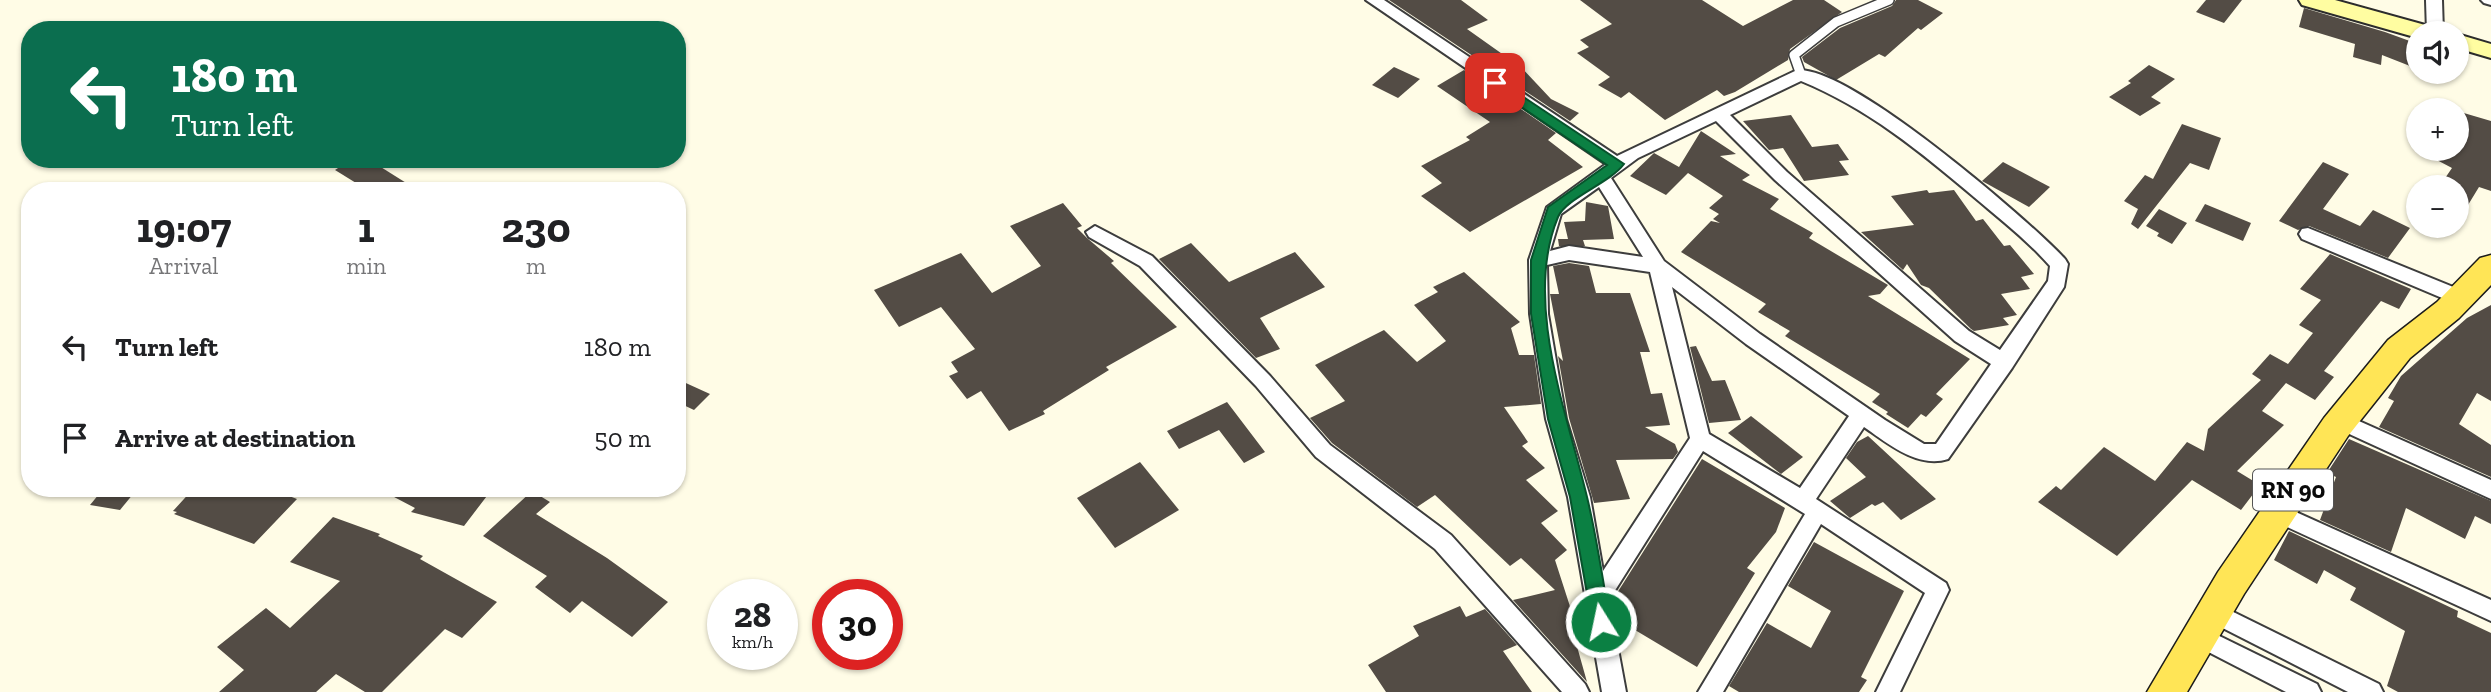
<!DOCTYPE html>
<html lang="en">
<head>
<meta charset="utf-8">
<style>
	body { margin:0; font-family:"Zilla Slab",serif; background:#f6f6f6; color:#202124; height:100vh; display:flex; flex-direction:column; font-size:26px; white-space:nowrap }
	* { box-sizing:border-box; margin:0 }
	p { font-size:23px; color:#757577 }
	.icon { flex:none; width:38px; height:38px; fill:none; stroke:currentColor; stroke-width:2; stroke-linecap:round; stroke-linejoin:round }
	.map { position:relative; flex:1; overflow:hidden }
	.panel { position:absolute; left:21px; top:182px; width:665px; height:315px; display:flex; flex-direction:column; background:#fff; border-radius:28px; box-shadow:0 2px 5px #0004 }
	.panel>* { flex:none }
	.top-card { position:absolute; left:21px; top:21px; width:665px; height:147px; border-radius:28px; box-shadow:0 2px 5px #0004; background:#0b6e4f; color:#fff; overflow:hidden }
	.fabs { position:absolute; left:2406px; top:21px; display:grid; gap:14px }
	.fabs a { display:grid; place-items:center; width:63px; height:63px; border-radius:50%; background:#fff; box-shadow:0 2px 5px #0004; font-size:35px }
	.speed { position:absolute; left:707px; top:579px; display:flex; gap:14px; font-size:35px; font-weight:700; text-align:center }
	.speed>* { display:grid; place-content:center; width:91px; height:91px; border-radius:50%; background:#fff; box-shadow:0 2px 5px #0004; line-height:1 }
	.speed small { font-size:18px; font-weight:400 }
	.speed .limit { border:10px solid #d22; background:#fff; color:#111 }
	.pin { position:absolute; display:grid; place-items:center; width:60px; height:60px; color:#fff; margin:-30px; border-radius:14px; box-shadow:0 4px 10px #0006 }
	.me { position:absolute; width:77px; margin:-38px; rotate:350deg; stroke-linejoin:round; filter:drop-shadow(0 0 5px #0008) }
	.turn { display:flex; align-items:center; gap:24px; height:147px; padding:0 35px; font-size:32px }
	.turn .icon { width:91px; height:91px; stroke-width:2.5 }
	.turn b { display:block; font-size:49px; line-height:60px }
	.eta { display:flex; justify-content:space-evenly; align-items:center; height:119px; text-align:center }
	.eta b { font-size:42px; font-weight:700; line-height:49px }
	ul { padding:0; list-style:none }
	li { display:flex; align-items:center; gap:21px; height:91px; padding:0 35px }
	li div { flex:1 }
	li b { display:block; font-size:26px }
	li em { font-style:normal }
	.map>svg:first-child { display:block }
	.building { fill:#534c45 }
	.lines { fill:none; stroke-linecap:round; stroke-linejoin:round }
	.lane-casing { stroke:#3d3d3d; stroke-width:12 }
	.street-casing { stroke:#3d3d3d; stroke-width:4 }
	.secondary-casing { stroke:#2c2c2c; stroke-width:4 }
	.primary-casing { stroke:#1b1b1b; stroke-width:3 }
	.lane { stroke:#fff; stroke-width:9 }
	.street { fill:#fff; fill-rule:evenodd }
	.secondary { fill:#fffda1; fill-rule:evenodd }
	.primary { fill:#ffe556; fill-rule:evenodd }
	.route { fill:#0b8043; stroke:#07532c; stroke-width:2 }
	.labels { text-anchor:middle; stroke-width:7; stroke-linejoin:round; paint-order:stroke }
	.shield { fill:#fff; stroke:#545454; stroke-width:2 }
	.shield-label { font-size:24px; font-weight:bold; fill:#0a0a0a }
</style>
</head>
<body>
<div class="map">
<svg width="2491" height="692" viewBox="0 0 2491 692">
	<rect width="100%" height="100%" fill="#fffce6"/>
	<g class="building">
		<path d="M 1389,0 L 1461,0 L 1488,20 L 1467,29 L 1522,68 L 1551,99 L 1579,113 L 1570,121 Z"/>
		<path d="M 1580,0 L 1702,0 L 1743,26 L 1793,0 L 1824,0 L 1842,12 L 1790,49 L 1788,60 L 1735,92 L 1724,96 L 1717,90 L 1665,120 L 1629,92 L 1621,98 L 1598,85 L 1610,77 L 1577,53 L 1589,47 L 1580,40 L 1612,24 Z"/>
		<path d="M 1896,0 L 1918,0 L 1943,13 L 1921,30 L 1918,28 L 1885,57 L 1879,54 L 1836,80 L 1804,62 L 1802,57 L 1840,28 L 1892,6 Z"/>
		<path d="M 2206,0 L 2242,0 L 2224,23 L 2196,12 Z"/>
		<path d="M 2304,8 L 2385,32 L 2418,44 L 2418,49 L 2410,66 L 2382,55 L 2381,65 L 2353,57 L 2355,44 L 2299,27 Z"/>
		<path d="M 2149,65 L 2175,79 L 2151,97 L 2161,103 L 2140,116 L 2109,97 L 2131,83 L 2128,81 Z"/>
		<path d="M 1394,67 L 1420,79 L 1398,98 L 1372,85 Z"/>
		<path d="M 1464,70 L 1556,133 L 1548,140 L 1583,167 L 1470,232 L 1421,196 L 1442,183 L 1421,166 L 1470,140 L 1466,137 L 1490,122 L 1437,86 Z"/>
		<path d="M 2457,111 L 2491,121 L 2491,191 L 2479,187 L 2457,223 L 2457,187 L 2439,187 L 2452,168 L 2416,149 L 2457,149 Z"/>
		<path d="M 1791,115 L 1812,147 L 1838,144 L 1849,160 L 1839,161 L 1849,175 L 1804,181 L 1783,148 L 1769,150 L 1743,121 Z"/>
		<path d="M 2182,124 L 2221,138 L 2209,170 L 2190,163 L 2138,229 L 2131,224 L 2138,209 L 2124,201 L 2145,175 L 2153,179 Z"/>
		<path d="M 1701,131 L 1736,154 L 1720,156 L 1750,175 L 1742,180 L 1779,199 L 1770,209 L 1813,233 L 1809,238 L 1888,285 L 1880,294 L 1868,296 L 1970,359 L 1936,394 L 1943,399 L 1926,417 L 1921,414 L 1908,428 L 1886,414 L 1888,412 L 1872,402 L 1880,394 L 1785,336 L 1790,331 L 1758,312 L 1766,304 L 1681,252 L 1711,221 L 1720,223 L 1713,219 L 1719,214 L 1709,208 L 1723,196 L 1688,173 L 1666,195 L 1630,176 L 1654,153 L 1679,167 Z"/>
		<path d="M 352,159 L 368,159 L 419,191 L 369,191 L 335,170 Z"/>
		<path d="M 2003,162 L 2050,187 L 2029,207 L 1982,181 Z"/>
		<path d="M 2323,162 L 2349,174 L 2323,209 L 2360,226 L 2373,210 L 2410,228 L 2388,258 L 2309,226 L 2298,230 L 2279,221 Z"/>
		<path d="M 1927,190 L 1929,193 L 1954,190 L 1976,221 L 1983,219 L 2004,246 L 2010,245 L 2034,274 L 2021,277 L 2030,289 L 2001,294 L 2017,315 L 2003,318 L 2009,325 L 1974,331 L 1971,329 L 1929,288 L 1921,285 L 1907,264 L 1903,270 L 1861,232 L 1914,225 L 1891,196 Z"/>
		<path d="M 1586,202 L 1608,206 L 1614,239 L 1583,240 L 1585,246 L 1559,246 L 1558,239 L 1568,239 L 1564,222 L 1585,221 Z"/>
		<path d="M 1063,203 L 1082,226 L 1077,228 L 1087,238 L 1114,261 L 1111,263 L 1177,327 L 1106,367 L 1109,370 L 1043,411 L 1045,414 L 1009,431 L 981,391 L 967,399 L 949,376 L 958,372 L 951,362 L 975,349 L 941,307 L 899,327 L 874,290 L 961,253 L 992,293 L 1041,266 L 1010,226 Z"/>
		<path d="M 2205,204 L 2251,223 L 2243,241 L 2195,221 Z"/>
		<path d="M 2159,209 L 2187,223 L 2172,244 L 2157,236 L 2159,233 L 2146,226 Z"/>
		<path d="M 1191,243 L 1229,282 L 1295,252 L 1325,287 L 1260,318 L 1280,349 L 1256,358 L 1159,259 Z"/>
		<path d="M 2330,254 L 2411,289 L 2399,309 L 2381,301 L 2324,371 L 2334,377 L 2315,400 L 2286,383 L 2262,411 L 2284,425 L 2237,471 L 2260,485 L 2241,510 L 2192,480 L 2117,556 L 2038,502 L 2056,486 L 2061,490 L 2104,447 L 2155,481 L 2187,442 L 2204,451 L 2208,429 L 2261,380 L 2252,374 L 2270,354 L 2288,364 L 2313,333 L 2299,325 L 2321,300 L 2300,289 Z"/>
		<path d="M 1569,263 L 1589,266 L 1596,293 L 1630,293 L 1650,352 L 1640,352 L 1651,394 L 1662,393 L 1670,425 L 1645,427 L 1675,444 L 1678,452 L 1673,459 L 1616,460 L 1630,499 L 1594,503 L 1569,418 L 1558,356 L 1563,361 L 1550,294 L 1559,294 L 1553,266 Z"/>
		<path d="M 1464,272 L 1520,322 L 1511,328 L 1519,355 L 1534,355 L 1541,404 L 1504,407 L 1528,442 L 1522,446 L 1545,468 L 1526,480 L 1558,511 L 1541,523 L 1567,550 L 1555,560 L 1576,625 L 1571,625 L 1587,682 L 1513,600 L 1555,590 L 1521,558 L 1510,566 L 1435,495 L 1417,507 L 1332,443 L 1310,418 L 1345,401 L 1315,365 L 1384,330 L 1417,362 L 1446,341 L 1414,305 L 1438,292 L 1433,287 Z"/>
		<path d="M 2491,305 L 2491,401 L 2477,393 L 2459,424 L 2491,445 L 2491,477 L 2379,427 L 2394,401 L 2388,398 L 2401,376 L 2467,318 Z"/>
		<path d="M 1696,346 L 1712,381 L 1725,380 L 1741,420 L 1709,423 L 1690,347 Z"/>
		<path d="M 677,379 L 710,394 L 694,410 L 677,402 Z"/>
		<path d="M 1227,402 L 1265,452 L 1244,463 L 1219,430 L 1179,449 L 1167,431 Z"/>
		<path d="M 1751,416 L 1803,457 L 1781,474 L 1728,433 Z"/>
		<path d="M 1868,436 L 1936,499 L 1901,520 L 1883,502 L 1875,506 L 1872,504 L 1850,518 L 1830,501 L 1866,477 L 1846,458 L 1857,442 Z"/>
		<path d="M 2349,439 L 2491,501 L 2491,524 L 2475,516 L 2465,539 L 2406,508 L 2391,552 L 2320,520 L 2336,477 L 2327,473 Z"/>
		<path d="M 1702,459 L 1785,508 L 1776,532 L 1747,568 L 1755,573 L 1697,667 L 1630,627 L 1626,633 L 1617,628 L 1612,601 Z"/>
		<path d="M 1140,462 L 1179,510 L 1115,548 L 1077,498 Z"/>
		<path d="M 104,488 L 138,488 L 120,510 L 90,505 Z"/>
		<path d="M 194,488 L 268,488 L 297,499 L 254,544 L 174,514 L 177,512 L 173,511 Z"/>
		<path d="M 377,488 L 493,488 L 464,526 L 411,512 L 415,508 Z"/>
		<path d="M 532,491 L 550,502 L 536,514 L 607,558 L 668,602 L 632,637 L 582,601 L 570,613 L 535,587 L 547,576 L 483,536 Z"/>
		<path d="M 333,517 L 380,534 L 378,536 L 423,556 L 420,559 L 497,602 L 462,638 L 445,629 L 382,692 L 365,692 L 336,674 L 316,692 L 219,692 L 244,670 L 217,647 L 266,608 L 290,628 L 340,581 L 290,562 Z"/>
		<path d="M 2289,531 L 2458,611 L 2457,617 L 2491,633 L 2491,692 L 2398,692 L 2387,686 L 2405,631 L 2350,600 L 2356,588 L 2324,570 L 2317,584 L 2274,560 Z"/>
		<path d="M 1814,542 L 1904,591 L 1861,677 L 1867,680 L 1859,692 L 1739,692 L 1729,686 L 1767,623 L 1811,648 L 1831,611 L 1788,586 Z"/>
		<path d="M 1460,606 L 1466,617 L 1485,609 L 1517,645 L 1503,651 L 1532,692 L 1386,692 L 1368,665 L 1419,636 L 1413,626 Z"/>
	</g>
	<g class="lines">
		<defs>
			<path id="lane" d="M 1801,75 L 1794,55 L 1836,22 L 1889,0"/>
			<g id="street">
				<path d="M 1366,0 L 1384,0 L 1617,156 L 1795,71 C 1842,59 2031,222 2065,259 L 2068,264 L 2064,287 L 2012,368 L 1948,459 C 1918,469 1887,443 1864,427 L 1816,499 L 1946,583 L 1949,590 L 1900,692 L 1876,692 L 1925,593 L 1821,524 L 1723,692 L 1698,692 L 1805,514 L 1703,451 L 1609,600 L 1626,692 L 1602,692 L 1568,497 L 1546,419 L 1530,314 L 1529,260 L 1547,207 L 1606,164 ZM 1801,81 C 1867,108 1921,152 1974,197 C 2000,219 2027,240 2050,266 L 2048,281 L 2000,350 L 1969,331 L 1787,172 L 1730,115 ZM 1716,121 L 1775,180 L 1955,341 L 1991,364 L 1936,444 L 1924,444 L 1885,420 L 1760,334 L 1664,261 L 1611,178 L 1638,158 ZM 1599,187 L 1643,257 L 1569,246 L 1550,251 L 1561,214 ZM 1569,260 L 1650,272 L 1690,438 L 1603,571 L 1590,497 L 1566,419 L 1548,314 L 1547,265 ZM 1672,287 L 1746,344 L 1849,416 L 1800,488 L 1709,434 Z"/>
				<path d="M 2426,0 L 2442,0 L 2443,33 L 2427,33 Z"/>
				<path d="M 2481,0 L 2491,0 L 2491,5 L 2484,3 Z"/>
				<path d="M 1095,226 L 1152,256 L 1270,376 L 1330,445 L 1451,535 L 1585,684 L 1589,692 L 1562,692 L 1435,549 L 1316,457 L 1256,386 L 1140,266 L 1089,237 L 1086,232 Z"/>
				<path d="M 2308,228 L 2468,293 L 2470,298 L 2461,305 L 2454,303 L 2302,239 L 2299,234 L 2302,229 Z"/>
				<path d="M 2341,413 L 2491,480 L 2491,499 L 2334,427 L 2331,421 L 2334,415 Z"/>
				<path d="M 2278,504 L 2491,600 L 2491,621 L 2270,519 L 2267,513 L 2270,507 Z"/>
				<path d="M 2213,602 L 2379,684 L 2383,692 L 2348,692 L 2205,619 L 2202,612 L 2205,605 Z"/>
				<path d="M 2199,626 L 2317,684 L 2321,692 L 2286,692 L 2191,643 L 2188,636 L 2191,629 Z"/>
			</g>
			<g id="secondary">
				<path d="M 2299,0 L 2335,0 L 2436,28 L 2439,33 L 2418,33 L 2418,38 L 2302,5 Z"/>
				<path d="M 2457,34 L 2491,44 L 2491,58 L 2457,48 Z"/>
			</g>
			<path id="primary" d="M 2491,255 L 2491,285 L 2459,318 L 2410,358 L 2348,436 L 2244,594 L 2187,692 L 2147,692 L 2218,572 L 2324,418 L 2388,340 L 2437,302 L 2480,258 Z"/>
		</defs>
		<use href="#lane" class="lane-casing"/>
		<use href="#street" class="street-casing"/>
		<use href="#secondary" class="secondary-casing"/>
		<use href="#primary" class="primary-casing"/>
		<use href="#lane" class="lane"/>
		<use href="#street" class="street"/>
		<use href="#secondary" class="secondary"/>
		<use href="#primary" class="primary"/>
	</g>
	<path class="route" d="M 1495,78 L 1624,164 C 1610,183 1566,198 1558,217 C 1523,301 1567,413 1587,497 C 1597,538 1603,581 1610,622 L 1607,628 L 1601,630 L 1594,628 L 1592,622 L 1570,497 L 1548,419 L 1531,314 L 1531,260 L 1548,207 L 1607,165 L 1490,86 L 1488,83 Z"/>
	<g class="labels">
		<rect class="shield" x="2253" y="469.5" width="80" height="41" rx="5"/>
		<g class="shield-label">
			<text x="2293" y="498">RN 90</text>
		</g>
	</g>
</svg>
<div class="fabs">
<a><svg class="icon" aria-label="sound" viewBox="0 0 24 24"><path d="M4 9h4l5-4v14l-5-4H4zM17 9q2 3 0 6"/></svg></a>
<a>+</a>
<a>−</a>
</div>
<div class="speed"><div>28<small>km/h</small></div><div class="limit">30</div></div>
<div class="pin" style="left:1495px;top:83px;background:#d93025"><svg class="icon" aria-label="arrive" viewBox="0 0 24 24"><path d="M6 21V4h12l-3 4 3 4H6"/></svg></div>
<svg class="me" style="left:1601px;top:622px" viewBox="-20 -20 40 40"><circle r="17" fill="#0b8043" stroke="#fff" stroke-width="3"/><path d="M0-11L8 9 0 5-8 9z" fill="#fff"/></svg>
<div class="top-card">
<div class="turn"><svg class="icon" aria-label="left" viewBox="0 0 24 24"><path d="M17 20v-9H6M10 6l-5 5 5 5"/></svg><div><b>180 m</b>Turn left</div></div>
</div>
<section class="panel">
<div class="eta">
<div><b>19:07</b><p>Arrival</p></div>
<div><b>1</b><p>min</p></div>
<div><b>230</b><p>m</p></div>
</div>
<ul>
<li><svg class="icon" aria-label="left" viewBox="0 0 24 24"><path d="M17 20v-9H6M10 6l-5 5 5 5"/></svg><div><b>Turn left</b></div><em>180 m</em></li>
<li><svg class="icon" aria-label="arrive" viewBox="0 0 24 24"><path d="M6 21V4h12l-3 4 3 4H6"/></svg><div><b>Arrive at destination</b></div><em>50 m</em></li>
</ul>
</section>
</div>
</body>
</html>
